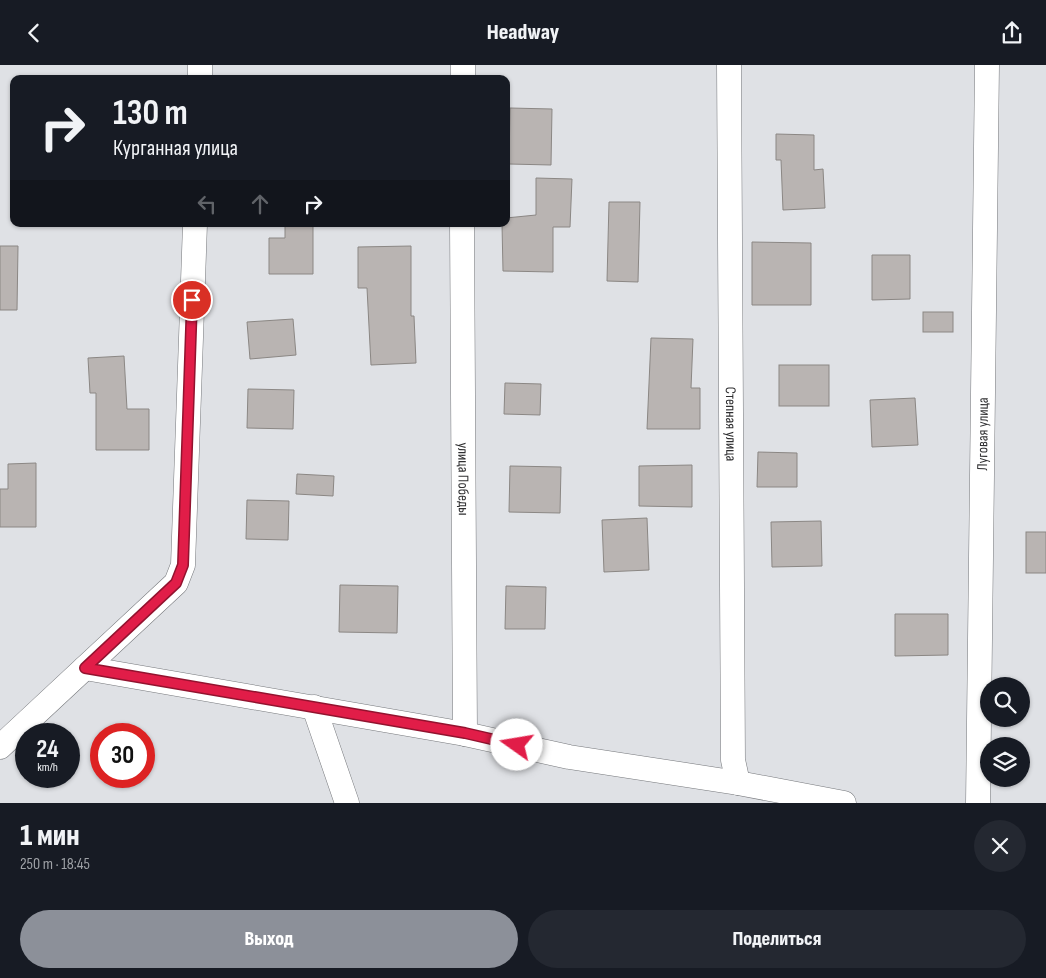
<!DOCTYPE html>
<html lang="ru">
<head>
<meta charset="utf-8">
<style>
	body { margin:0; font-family:"Sofia Sans Condensed",sans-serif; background:#242831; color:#f1f3f6; height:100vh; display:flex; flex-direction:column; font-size:19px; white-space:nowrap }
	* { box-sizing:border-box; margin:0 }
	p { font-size:16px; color:#9ea1a6 }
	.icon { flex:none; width:28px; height:28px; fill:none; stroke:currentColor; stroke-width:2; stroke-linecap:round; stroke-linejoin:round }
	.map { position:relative; height:738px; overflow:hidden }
	.details { display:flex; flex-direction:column; background:#171b24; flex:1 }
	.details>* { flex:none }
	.banner { position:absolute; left:10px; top:10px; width:500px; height:152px; border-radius:10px; box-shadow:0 1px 4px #0004; background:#171b24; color:#f1f3f6; overflow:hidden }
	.tools { position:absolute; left:980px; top:612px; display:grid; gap:10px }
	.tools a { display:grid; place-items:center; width:50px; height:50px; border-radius:50%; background:#171b24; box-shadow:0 1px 4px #0004; font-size:25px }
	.speed { position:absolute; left:15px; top:658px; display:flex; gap:10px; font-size:25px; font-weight:700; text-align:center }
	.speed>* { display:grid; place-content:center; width:65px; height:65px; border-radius:50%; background:#171b24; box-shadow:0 1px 4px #0004; line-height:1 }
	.speed small { font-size:12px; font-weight:400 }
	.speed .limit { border:8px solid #d22; background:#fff; color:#111 }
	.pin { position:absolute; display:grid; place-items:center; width:42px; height:42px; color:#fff; margin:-21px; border:2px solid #fff; border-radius:50%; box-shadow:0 1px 5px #0007 }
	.me { position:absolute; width:55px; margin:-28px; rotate:283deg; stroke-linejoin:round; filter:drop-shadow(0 0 4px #0008) }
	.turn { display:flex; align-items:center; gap:18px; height:105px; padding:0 20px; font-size:22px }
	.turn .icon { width:65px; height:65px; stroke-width:2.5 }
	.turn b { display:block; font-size:35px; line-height:42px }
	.lanes { display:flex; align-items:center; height:48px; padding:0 20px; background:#0003; justify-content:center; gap:25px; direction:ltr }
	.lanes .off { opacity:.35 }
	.round { display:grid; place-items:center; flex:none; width:52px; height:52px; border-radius:26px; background:#242831 }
	.headline { display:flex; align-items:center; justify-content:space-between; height:85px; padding:0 20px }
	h1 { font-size:30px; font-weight:800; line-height:38px }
	.button { display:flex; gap:10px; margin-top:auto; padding:10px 20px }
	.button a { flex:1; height:58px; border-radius:30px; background:#8c9099; color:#fff; font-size:20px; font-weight:800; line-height:58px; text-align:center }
	.button a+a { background:#242831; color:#f1f3f6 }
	header { display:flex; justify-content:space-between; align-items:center; height:65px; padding:0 20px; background:#171b24; font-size:22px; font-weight:800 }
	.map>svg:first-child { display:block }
	.building { fill:#b9b4b2; stroke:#8b8784 }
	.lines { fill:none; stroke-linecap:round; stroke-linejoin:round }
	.minor-casing { stroke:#76787c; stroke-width:25 }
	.minor { stroke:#fff; stroke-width:24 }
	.route-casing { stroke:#92132f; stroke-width:12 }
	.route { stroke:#e11d48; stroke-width:9 }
	.labels { text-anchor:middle; stroke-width:4.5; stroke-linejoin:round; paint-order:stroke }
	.street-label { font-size:15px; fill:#2f2f31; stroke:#fff }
</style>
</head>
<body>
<header><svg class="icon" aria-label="back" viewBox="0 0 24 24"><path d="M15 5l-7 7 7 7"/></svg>Headway<svg class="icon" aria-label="share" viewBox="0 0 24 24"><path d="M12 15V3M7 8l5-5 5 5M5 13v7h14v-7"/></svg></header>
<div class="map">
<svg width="1046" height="738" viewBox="0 0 1046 738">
	<rect width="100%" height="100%" fill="#dfe1e5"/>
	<g class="building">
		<path d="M 510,43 L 552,44 L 551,100 L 509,99 Z"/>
		<path d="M 776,69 L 814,70 L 814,105 L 823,104 L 825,143 L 783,145 L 781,95 L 776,95 Z"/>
		<path d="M 536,113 L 572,114 L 570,162 L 553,162 L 553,207 L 503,206 L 502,159 L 506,159 L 506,153 L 536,150 Z"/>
		<path d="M 609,137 L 640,137 L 638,217 L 607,216 Z"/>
		<path d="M 285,159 L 313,159 L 313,209 L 269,209 L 269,173 L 285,173 Z"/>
		<path d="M 752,177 L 811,178 L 811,240 L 752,240 Z"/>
		<path d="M 0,181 L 18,181 L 17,245 L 0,245 Z"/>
		<path d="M 411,181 L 411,251 L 414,251 L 416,298 L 371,300 L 367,223 L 358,223 L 358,182 Z"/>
		<path d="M 872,190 L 910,190 L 910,234 L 872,235 Z"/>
		<rect x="923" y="247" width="30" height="20"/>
		<path d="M 293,254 L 296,290 L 250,294 L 247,257 Z"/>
		<path d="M 651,273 L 693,274 L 691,323 L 700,323 L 700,364 L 647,364 Z"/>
		<path d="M 124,291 L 127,344 L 149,344 L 149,385 L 96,385 L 96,328 L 90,328 L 88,293 Z"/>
		<rect x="779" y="300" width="50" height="41"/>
		<path d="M 505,318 L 541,319 L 540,350 L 504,349 Z"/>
		<path d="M 248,324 L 294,325 L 293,364 L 247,363 Z"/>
		<path d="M 915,333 L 918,380 L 872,382 L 870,335 Z"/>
		<path d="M 758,387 L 797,388 L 797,422 L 757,422 Z"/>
		<path d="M 36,398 L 36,462 L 0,462 L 0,424 L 8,424 L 8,399 Z"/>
		<path d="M 692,400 L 692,442 L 639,441 L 639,401 Z"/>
		<path d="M 510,401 L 561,402 L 560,448 L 509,447 Z"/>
		<path d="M 297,409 L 334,411 L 333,431 L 296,429 Z"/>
		<path d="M 247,435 L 289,436 L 288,475 L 246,474 Z"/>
		<path d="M 647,453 L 649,505 L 604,507 L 602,455 Z"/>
		<path d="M 821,456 L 822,501 L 772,502 L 771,457 Z"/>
		<rect x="1026" y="467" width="20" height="41"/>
		<path d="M 340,520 L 398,521 L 397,568 L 339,567 Z"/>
		<path d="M 506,521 L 546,522 L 545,564 L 505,564 Z"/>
		<path d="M 895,549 L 948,549 L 948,590 L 895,591 Z"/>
	</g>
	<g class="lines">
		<defs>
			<g id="minor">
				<path id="s1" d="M 729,0 L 733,695 L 738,718"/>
				<path d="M 200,14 L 200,0"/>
				<path d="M 463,14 L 463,0"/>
				<path id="s2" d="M 462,159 L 465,669"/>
				<path d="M 85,603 L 465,669 L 569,692 L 738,718 L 844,738"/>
				<path d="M 314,642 L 347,738"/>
				<path d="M 0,682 L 176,518 L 183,500 L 195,159"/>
				<path id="s3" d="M 978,738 L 987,0"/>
			</g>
		</defs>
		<use href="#minor" class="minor-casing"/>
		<use href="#minor" class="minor"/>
	</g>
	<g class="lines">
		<defs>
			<path id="route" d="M 192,235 L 183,500 L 176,518 L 85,603 L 465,668 L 517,680"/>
		</defs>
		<use href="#route" class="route-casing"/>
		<use href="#route" class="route"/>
	</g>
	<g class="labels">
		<g class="street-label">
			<text dy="5" stroke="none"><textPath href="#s1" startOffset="359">Степная улица</textPath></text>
			<text dy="5" stroke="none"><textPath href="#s3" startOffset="369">Луговая улица</textPath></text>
			<text dy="5" stroke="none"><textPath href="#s2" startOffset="255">улица Победы</textPath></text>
		</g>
	</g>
</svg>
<div class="tools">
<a><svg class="icon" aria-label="search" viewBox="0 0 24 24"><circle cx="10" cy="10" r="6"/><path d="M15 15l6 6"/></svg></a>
<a><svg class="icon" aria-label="layers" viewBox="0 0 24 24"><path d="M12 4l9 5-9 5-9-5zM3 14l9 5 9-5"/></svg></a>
</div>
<div class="speed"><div>24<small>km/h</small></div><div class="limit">30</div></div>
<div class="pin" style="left:192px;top:235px;background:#d93025"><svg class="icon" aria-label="arrive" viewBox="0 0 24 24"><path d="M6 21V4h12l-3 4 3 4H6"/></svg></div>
<svg class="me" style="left:517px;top:680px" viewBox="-20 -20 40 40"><circle r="19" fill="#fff"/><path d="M0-13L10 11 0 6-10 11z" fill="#e11d48"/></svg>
<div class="banner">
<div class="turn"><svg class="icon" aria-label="right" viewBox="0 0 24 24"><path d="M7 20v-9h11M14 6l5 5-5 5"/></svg><div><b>130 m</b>Курганная улица</div></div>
<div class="lanes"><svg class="icon off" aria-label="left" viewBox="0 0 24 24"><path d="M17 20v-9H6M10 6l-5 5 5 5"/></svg><svg class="icon off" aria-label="ahead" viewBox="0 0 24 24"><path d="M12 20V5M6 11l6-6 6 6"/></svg><svg class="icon" aria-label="right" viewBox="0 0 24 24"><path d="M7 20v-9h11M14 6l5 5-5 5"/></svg></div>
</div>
</div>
<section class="details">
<div class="headline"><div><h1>1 мин</h1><p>250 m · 18:45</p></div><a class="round"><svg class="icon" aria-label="close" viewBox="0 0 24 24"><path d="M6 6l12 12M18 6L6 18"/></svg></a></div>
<div class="button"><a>Выход</a><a>Поделиться</a></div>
</section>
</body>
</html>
